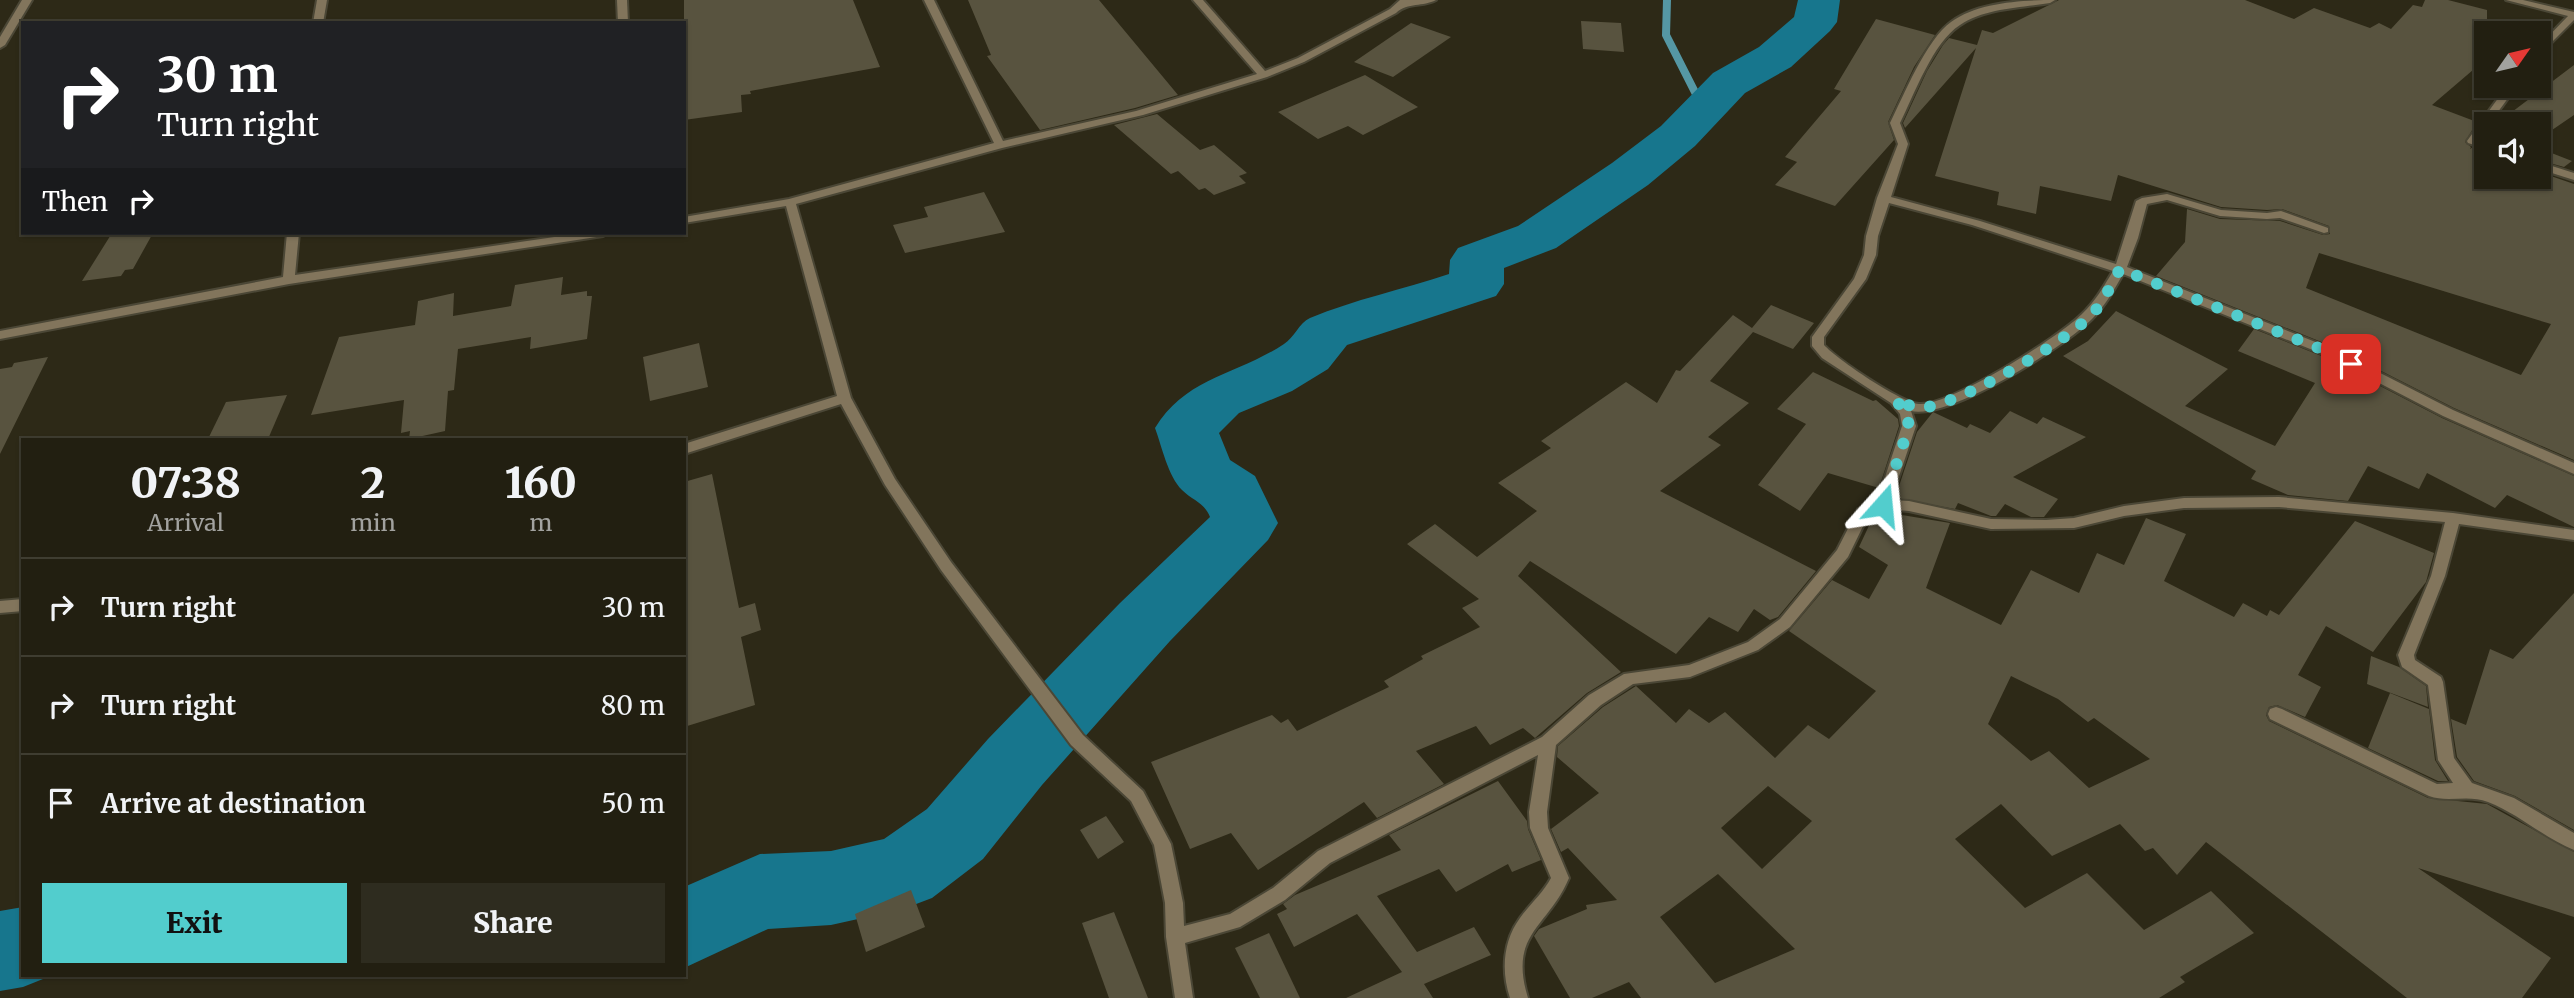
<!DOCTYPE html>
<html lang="en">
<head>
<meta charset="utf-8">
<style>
	body { margin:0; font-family:Merriweather,serif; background:#2e2c1f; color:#f1f3f6; height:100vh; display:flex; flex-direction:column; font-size:26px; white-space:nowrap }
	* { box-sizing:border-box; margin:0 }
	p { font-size:23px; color:#a2a29f }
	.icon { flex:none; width:38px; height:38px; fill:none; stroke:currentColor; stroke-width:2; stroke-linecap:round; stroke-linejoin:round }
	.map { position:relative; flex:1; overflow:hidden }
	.panel { position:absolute; left:21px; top:438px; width:665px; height:539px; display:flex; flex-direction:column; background:#221f11; border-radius:0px; box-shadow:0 2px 5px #0004,0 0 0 2px #3f3d31 }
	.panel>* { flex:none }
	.banner { position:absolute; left:21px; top:21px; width:665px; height:214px; border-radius:0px; box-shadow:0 2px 5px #0004,0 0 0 2px #3f3d31; background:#202124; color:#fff; overflow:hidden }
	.needle { width:46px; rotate:56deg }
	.controls { position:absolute; left:2474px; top:21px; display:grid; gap:14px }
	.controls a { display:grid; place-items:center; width:77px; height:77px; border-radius:0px; background:#221f11; box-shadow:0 2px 5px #0004,0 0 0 2px #3f3d31; font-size:35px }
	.pin { position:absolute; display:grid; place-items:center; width:60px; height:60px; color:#fff; margin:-30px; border-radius:14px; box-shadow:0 4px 10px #0006 }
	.me { position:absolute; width:77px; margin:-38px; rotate:18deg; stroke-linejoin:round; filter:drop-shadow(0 0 5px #0008) }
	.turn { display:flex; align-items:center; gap:24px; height:147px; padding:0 21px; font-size:32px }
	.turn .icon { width:91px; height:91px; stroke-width:2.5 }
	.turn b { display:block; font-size:49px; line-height:60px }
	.then { display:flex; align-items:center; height:66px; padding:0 21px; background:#0003; gap:14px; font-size:26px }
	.eta { display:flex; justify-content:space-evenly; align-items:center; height:119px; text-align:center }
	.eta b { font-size:42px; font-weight:800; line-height:49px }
	.primary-button { display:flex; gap:14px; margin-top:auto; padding:14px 21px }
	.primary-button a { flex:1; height:80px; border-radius:0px; background:#52cdcd; color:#111; font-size:28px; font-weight:800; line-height:80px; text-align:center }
	.primary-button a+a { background:#2e2c1f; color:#f1f3f6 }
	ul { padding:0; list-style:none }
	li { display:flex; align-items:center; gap:21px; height:98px; padding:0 21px; border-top:2px solid #3f3d31 }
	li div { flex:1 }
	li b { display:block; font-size:26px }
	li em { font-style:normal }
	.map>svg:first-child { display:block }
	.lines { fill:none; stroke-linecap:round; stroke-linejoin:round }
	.stream { stroke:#5597a4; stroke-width:8 }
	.river { fill:#17768d; fill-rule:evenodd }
	.building { fill:#58533f; fill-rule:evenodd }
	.street-casing { stroke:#4b4736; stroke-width:4 }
	.street { fill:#82755c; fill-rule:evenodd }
	.route { stroke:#52cdcd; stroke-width:12; stroke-dasharray:0 21.6 }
</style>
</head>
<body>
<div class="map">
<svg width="2574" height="998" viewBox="0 0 2574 998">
	<rect width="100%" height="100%" fill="#2d2917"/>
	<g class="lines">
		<path class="stream" d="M 1667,0 L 1666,35 L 1703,108"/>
		<g class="river">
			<path d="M 1798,0 L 1840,0 L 1837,22 L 1830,31 L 1791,67 L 1745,93 L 1695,146 L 1648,185 L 1556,248 L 1504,268 L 1504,284 L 1496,296 L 1347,345 L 1328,369 L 1292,391 L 1239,413 L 1219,433 L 1230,460 L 1255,476 L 1278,523 L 1268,540 L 1170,641 L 1042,785 L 983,859 L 932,898 L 903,909 L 831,925 L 768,929 L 684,968 L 684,887 L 760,854 L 831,851 L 884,839 L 927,809 L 988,739 L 1120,603 L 1210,517 C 1204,502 1193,501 1182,490 C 1168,476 1162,447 1155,428 C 1186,377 1237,375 1284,344 C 1294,338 1299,323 1310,318 C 1353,300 1404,289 1449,274 L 1450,260 L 1458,248 L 1518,226 L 1612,163 L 1661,126 L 1713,73 L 1759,47 L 1794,17 Z"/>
			<path d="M 23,907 L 23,975 L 53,975 L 23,987 L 0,991 L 0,911 Z"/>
		</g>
	</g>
	<g class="building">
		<path d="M 684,0 L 853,0 L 880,67 L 750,91 L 751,94 L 741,95 L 742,112 L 684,120 Z"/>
		<path d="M 968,0 L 1099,0 L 1178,95 L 1135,108 L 1040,130 L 987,56 L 991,55 Z"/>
		<path d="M 2059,0 L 2245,0 L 2294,19 L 2314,8 L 2370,28 L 2379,23 L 2391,29 L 2413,5 L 2422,7 L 2425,0 L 2448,0 L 2487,10 L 2487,58 L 2432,105 L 2477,122 L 2465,142 L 2471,147 L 2470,149 L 2473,147 L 2487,151 L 2487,177 L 2539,177 L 2539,172 L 2574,184 L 2574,460 L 2454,408 L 2334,347 L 2156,276 L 2185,242 L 2187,209 L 2220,219 L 2280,221 L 2323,235 L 2330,234 L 2329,226 L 2282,209 L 2267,210 L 2221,207 L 2118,175 L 2111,201 L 2040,186 L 2036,214 L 1997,205 L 1999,192 L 1935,176 L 1976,48 L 1905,128 L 1903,123 L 1927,71 L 1943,45 L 1949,38 L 1977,45 L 1982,30 L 1993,33 ZM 2319,253 L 2551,324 L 2521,375 L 2306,288 Z"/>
		<path d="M 1876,19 L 1935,35 L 1914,67 L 1888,122 L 1894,140 L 1835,206 L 1775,185 L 1797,162 L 1785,157 L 1841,91 L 1834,89 Z"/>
		<path d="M 1581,21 L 1621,23 L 1624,52 L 1583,49 Z"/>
		<path d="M 1411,23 L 1451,37 L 1393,77 L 1354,62 Z"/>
		<path d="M 2574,65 L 2574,115 L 2539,139 L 2539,124 L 2496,124 Z"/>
		<path d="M 1365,75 L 1418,107 L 1363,135 L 1348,126 L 1318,139 L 1278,112 Z"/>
		<path d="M 1157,114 L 1200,150 L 1214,145 L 1247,173 L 1239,176 L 1246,183 L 1214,195 L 1205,188 L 1199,190 L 1178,171 L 1171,174 L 1114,125 Z"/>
		<path d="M 2539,148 L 2572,161 L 2564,167 L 2539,160 Z"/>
		<path d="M 984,192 L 1005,232 L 905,253 L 893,225 L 928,217 L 924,207 Z"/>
		<path d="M 112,233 L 153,233 L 133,269 L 125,270 L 121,276 L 82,281 Z"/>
		<path d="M 563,277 L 561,295 L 587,291 L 587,296 L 592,296 L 587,339 L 530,349 L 531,337 L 458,349 L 454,390 L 448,391 L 445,431 L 409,439 L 410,431 L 401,433 L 404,400 L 311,415 L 339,337 L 415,325 L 418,301 L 454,293 L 453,316 L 511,306 L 515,285 Z"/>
		<path d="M 1771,305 L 1814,323 L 1793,349 L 1753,332 L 1710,381 L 1749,403 L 1708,437 L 1721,445 L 1660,491 L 1816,571 L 1778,617 L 1770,620 L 1754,609 L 1738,632 L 1709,617 L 1676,654 L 1530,561 L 1518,576 L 1621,672 L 1587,693 L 1535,738 L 1523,728 L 1490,745 L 1476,726 L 1416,751 L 1444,784 L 1377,818 L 1364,802 L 1258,870 L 1231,833 L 1190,849 L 1151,762 L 1272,715 L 1281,723 L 1288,719 L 1297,731 L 1389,687 L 1384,681 L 1423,659 L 1421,656 L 1480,627 L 1462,608 L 1479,599 L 1407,544 L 1435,524 L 1477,557 L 1537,511 L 1498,483 L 1551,448 L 1541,441 L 1626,382 L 1657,403 L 1676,370 L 1680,371 L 1733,315 L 1752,328 Z"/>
		<path d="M 2116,311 L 2228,369 L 2185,406 L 2275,446 L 2315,383 L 2238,351 L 2254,329 L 2324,357 L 2442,418 L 2574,476 L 2574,527 L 2507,495 L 2495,508 L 2427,473 L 2419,489 L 2368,466 L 2348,501 L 2288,495 L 2251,479 L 2256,471 L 2063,356 L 2088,341 Z"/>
		<path d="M 699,343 L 708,387 L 650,401 L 643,357 Z"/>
		<path d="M 48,357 L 0,454 L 0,369 L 12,367 L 14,363 Z"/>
		<path d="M 1813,372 L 1873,401 L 1876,400 L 1898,419 L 1899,426 L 1879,488 L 1828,473 L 1800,511 L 1758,485 L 1806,424 L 1777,409 Z"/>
		<path d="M 287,395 L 268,439 L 208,439 L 226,402 Z"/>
		<path d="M 2010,411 L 2037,424 L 2043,417 L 2086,437 L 2013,477 L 2058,499 L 2044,517 L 2031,517 L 2005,504 L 1996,516 L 1991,516 L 1958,503 L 1955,509 L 1895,498 L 1917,432 L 1933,412 L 1967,428 L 1970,424 L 1990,433 Z"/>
		<path d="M 712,474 L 739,608 L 755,603 L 761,630 L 741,637 L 755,705 L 684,727 L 684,482 Z"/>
		<path d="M 1884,512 L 1950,523 L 1926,588 L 2001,625 L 2031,570 L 2079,593 L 2097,553 L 2124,565 L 2146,518 L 2186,534 L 2164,581 L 2234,617 L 2243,603 L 2267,616 L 2270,610 L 2279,615 L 2355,521 L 2434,553 L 2426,582 L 2373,652 L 2326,626 L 2298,675 L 2321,687 L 2305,717 L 2277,705 L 2269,707 L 2266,715 L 2269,721 L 2428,798 L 2487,804 L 2574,852 L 2574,917 L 2418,868 L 2551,958 L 2522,998 L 2407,998 L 2206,842 L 2177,875 L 2153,848 L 2145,851 L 2120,824 L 2052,856 L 2001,804 L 1955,839 L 2025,908 L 2087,873 L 2144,930 L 2211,891 L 2254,933 L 2180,977 L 2185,982 L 2159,998 L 1641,998 L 1629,982 L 1592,998 L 1570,998 L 1534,936 L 1539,929 L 1587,909 L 1586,905 L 1617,900 L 1568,848 L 1561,852 L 1551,829 L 1599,793 L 1557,757 L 1558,746 L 1603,707 L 1636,686 L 1676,723 L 1689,709 L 1709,723 L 1725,712 L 1775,758 L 1808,725 L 1829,739 L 1876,691 L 1789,631 L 1832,580 L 1869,599 L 1888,565 L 1859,547 L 1873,517 ZM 2011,676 L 2058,699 L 2088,722 L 2094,718 L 2150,759 L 2089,788 L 2049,751 L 2031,761 L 1988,724 ZM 1768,786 L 1812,821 L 1762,869 L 1721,828 ZM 1718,874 L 1795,949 L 1715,983 L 1660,917 Z"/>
		<path d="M 2574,593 L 2574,830 L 2515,796 L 2474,781 L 2457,757 L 2451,719 L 2466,725 L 2490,649 L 2513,659 Z"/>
		<path d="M 2371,656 L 2399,667 L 2426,686 L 2428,707 L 2367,684 Z"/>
		<path d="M 2390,693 L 2429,709 L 2435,760 L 2448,781 L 2438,781 L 2368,748 Z"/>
		<path d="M 1498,781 L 1527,821 L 1528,829 L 1541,860 L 1512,872 L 1508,864 L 1456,892 L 1439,869 L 1377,896 L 1417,952 L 1474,927 L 1491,955 L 1424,984 L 1433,998 L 1346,998 L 1402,972 L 1357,914 L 1294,947 L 1277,914 L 1287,909 L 1283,904 L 1295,895 L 1401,850 L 1389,835 Z"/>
		<path d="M 1106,816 L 1124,842 L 1098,859 L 1080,830 Z"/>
		<path d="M 911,890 L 925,927 L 866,952 L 855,914 Z"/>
		<path d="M 1114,912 L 1148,998 L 1109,998 L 1082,923 Z"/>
		<path d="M 1269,933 L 1300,998 L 1260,998 L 1235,948 Z"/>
	</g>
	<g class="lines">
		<defs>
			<g id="street">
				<path d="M 22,0 L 32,0 L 5,45 L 0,48 L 0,37 Z"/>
				<path d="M 317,0 L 327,0 L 323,23 L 313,23 Z"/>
				<path d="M 617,0 L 627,0 L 628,23 L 618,23 Z"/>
				<path d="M 924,0 L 934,0 L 1003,141 L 1136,111 L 1257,74 L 1193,0 L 1203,0 L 1265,71 L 1298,58 L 1390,9 L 1400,0 L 1436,0 C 1423,7 1408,2 1396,13 L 1304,62 L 1267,77 L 1143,115 L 1002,148 L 796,204 L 851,398 L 895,479 L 951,562 L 1083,735 L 1143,791 L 1171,844 L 1183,903 L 1184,926 L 1230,914 L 1273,888 L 1318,851 L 1542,737 L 1589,695 L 1624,674 L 1689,665 L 1748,642 L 1780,619 L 1837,550 L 1858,509 L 1877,501 L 1902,426 L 1900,414 L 1891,403 L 1822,358 L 1812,346 L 1812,337 L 1854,279 L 1864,255 L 1866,236 L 1877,198 L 1898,144 L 1890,123 C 1904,95 1926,40 1951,22 C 1978,2 2023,0 2055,0 L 2050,3 C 2021,8 1985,8 1960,25 C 1933,42 1914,95 1900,123 L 1908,144 L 1891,197 L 1980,221 L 2116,264 L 2136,201 L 2142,198 L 2167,194 L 2221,210 L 2267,213 L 2281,211 L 2328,228 L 2328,232 L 2324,233 L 2280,218 L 2267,219 L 2220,216 L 2167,200 L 2147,204 L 2138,238 L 2127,267 L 2333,349 L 2453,410 L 2574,463 L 2574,474 L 2443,416 L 2325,355 L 2123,274 C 2114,290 2105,306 2092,319 C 2064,347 1949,420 1911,411 L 1916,426 L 1891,500 L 1909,501 L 1991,519 L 2046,520 L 2074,518 L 2124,506 L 2184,498 L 2279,497 L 2453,513 L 2574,530 L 2574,540 L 2459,524 L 2445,576 L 2414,655 L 2415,660 L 2441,677 L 2443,682 L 2454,758 L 2472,783 L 2514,798 L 2574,833 L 2574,850 C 2544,838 2519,814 2488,802 C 2468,794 2448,803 2429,796 L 2270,719 L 2268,714 L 2270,709 L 2276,707 L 2282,709 L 2437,784 L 2453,783 L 2438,760 L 2428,685 L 2402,667 L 2398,655 L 2431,576 L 2445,522 L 2279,507 L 2184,508 L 2124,516 L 2074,528 L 1991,529 L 1909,511 L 1884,509 L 1868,516 L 1848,557 L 1790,627 L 1758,650 L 1690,677 L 1633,684 L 1601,705 L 1556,745 L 1547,812 L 1548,828 L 1569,878 C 1548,928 1508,933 1528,998 L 1510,998 C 1501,971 1503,941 1520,918 C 1530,904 1543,893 1551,878 L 1530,828 L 1529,812 L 1538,755 L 1330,863 L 1285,900 L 1240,927 L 1185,943 L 1193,998 L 1175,998 L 1166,937 L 1165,903 L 1154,845 L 1131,801 L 1071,745 L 941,570 L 885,485 L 841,404 L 684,454 L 684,444 L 837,396 L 786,206 L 684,223 L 684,217 L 789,199 L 994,143 ZM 1889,203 L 1972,225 L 2113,271 C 2104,286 2095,302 2082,314 C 2059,337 1950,406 1919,404 C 1900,402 1838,360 1824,345 L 1824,337 L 1866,279 L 1876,255 L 1878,236 Z"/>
				<path d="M 2506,0 L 2523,0 L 2574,12 L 2574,20 L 2539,55 L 2539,46 L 2568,16 Z"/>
				<path d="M 2507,86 L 2517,86 L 2489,124 L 2487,124 L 2487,128 L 2478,140 L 2487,142 L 2487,149 L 2468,143 L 2467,141 Z"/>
				<path d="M 2539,162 L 2574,173 L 2574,180 L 2539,169 Z"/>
				<path d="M 287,233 L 299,233 L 295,275 L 582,233 L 609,233 L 603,236 L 289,284 L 0,339 L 0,331 L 283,277 Z"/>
				<path d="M 23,599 L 23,611 L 0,613 L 0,601 Z"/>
			</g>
		</defs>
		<use href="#street" class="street-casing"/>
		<use href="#street" class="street"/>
	</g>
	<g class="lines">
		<path class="route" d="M 1883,505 L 1909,426 L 1906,413 L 1895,399 C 1903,402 1912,408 1920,408 C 1956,407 2071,340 2095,311 C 2105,299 2112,283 2120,269 L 2329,352 L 2351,364"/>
	</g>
</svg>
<div class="controls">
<a><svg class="needle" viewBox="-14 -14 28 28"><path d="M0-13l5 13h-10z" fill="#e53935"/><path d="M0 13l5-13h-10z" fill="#a2a29f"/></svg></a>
<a><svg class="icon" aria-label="sound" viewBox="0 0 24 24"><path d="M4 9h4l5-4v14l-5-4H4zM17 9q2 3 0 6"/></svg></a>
</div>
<div class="pin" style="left:2351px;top:364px;background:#d93025"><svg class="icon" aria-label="arrive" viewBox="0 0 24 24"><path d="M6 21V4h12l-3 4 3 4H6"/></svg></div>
<svg class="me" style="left:1883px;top:505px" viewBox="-20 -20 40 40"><path d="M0-17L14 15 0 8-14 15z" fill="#52cdcd" stroke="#fff" stroke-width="4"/></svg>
<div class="banner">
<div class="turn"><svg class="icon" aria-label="right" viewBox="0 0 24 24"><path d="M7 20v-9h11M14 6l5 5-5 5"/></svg><div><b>30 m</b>Turn right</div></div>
<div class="then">Then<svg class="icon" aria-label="right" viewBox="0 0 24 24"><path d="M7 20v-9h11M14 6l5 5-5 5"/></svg></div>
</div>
<section class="panel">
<div class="eta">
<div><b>07:38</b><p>Arrival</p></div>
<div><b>2</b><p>min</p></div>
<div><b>160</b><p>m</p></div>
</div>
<ul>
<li><svg class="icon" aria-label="right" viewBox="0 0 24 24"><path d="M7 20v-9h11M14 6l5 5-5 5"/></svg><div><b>Turn right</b></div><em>30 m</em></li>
<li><svg class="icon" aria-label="right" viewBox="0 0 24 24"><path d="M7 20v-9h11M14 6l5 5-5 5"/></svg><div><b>Turn right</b></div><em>80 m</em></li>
<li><svg class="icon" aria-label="arrive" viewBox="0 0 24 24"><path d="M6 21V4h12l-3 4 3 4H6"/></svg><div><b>Arrive at destination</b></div><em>50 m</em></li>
</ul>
<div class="primary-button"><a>Exit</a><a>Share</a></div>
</section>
</div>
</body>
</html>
